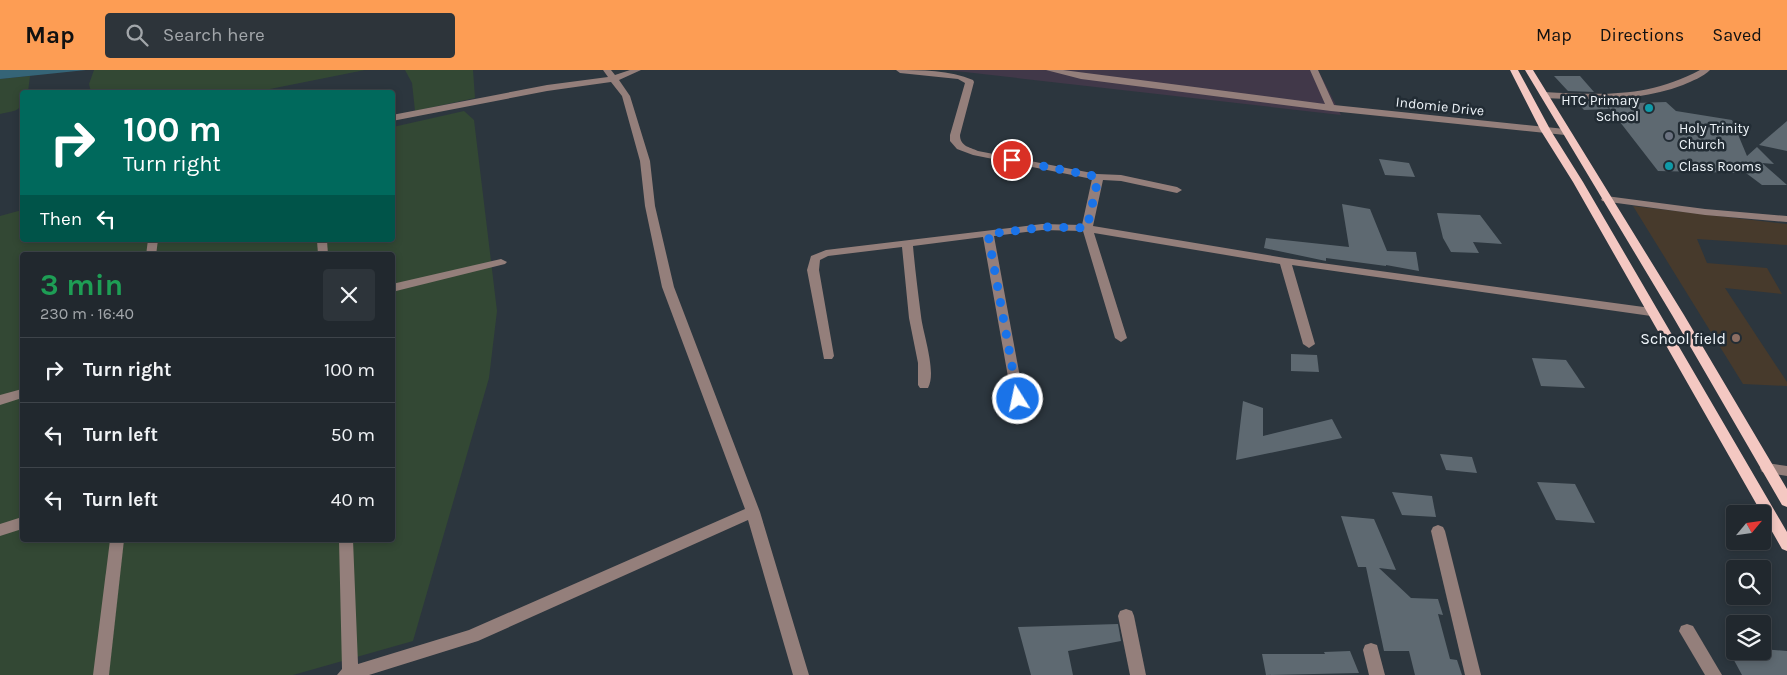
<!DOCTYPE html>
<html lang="en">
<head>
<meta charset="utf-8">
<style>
	body { margin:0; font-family:Karla,sans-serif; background:#2d343a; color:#f1f3f6; height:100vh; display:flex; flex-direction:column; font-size:19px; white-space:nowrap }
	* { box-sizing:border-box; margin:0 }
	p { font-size:16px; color:#a2a6aa }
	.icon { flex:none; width:28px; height:28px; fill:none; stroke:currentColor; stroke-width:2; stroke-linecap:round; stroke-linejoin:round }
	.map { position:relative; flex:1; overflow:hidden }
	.sheet { position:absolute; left:20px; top:182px; width:375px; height:290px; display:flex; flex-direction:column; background:#21282e; border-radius:5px; box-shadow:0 2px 8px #0003,0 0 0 1px #3e444a }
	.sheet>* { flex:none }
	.banner { position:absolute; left:20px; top:20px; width:375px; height:152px; border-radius:5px; box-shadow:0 2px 8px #0003,0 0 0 1px #3e444a; background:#00695c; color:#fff; overflow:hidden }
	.needle { width:32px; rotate:61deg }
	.fabs { position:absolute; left:1726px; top:435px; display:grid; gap:10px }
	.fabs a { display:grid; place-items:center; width:45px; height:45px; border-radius:5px; background:#21282e; box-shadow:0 2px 8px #0003,0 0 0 1px #3e444a; font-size:25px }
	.pin { position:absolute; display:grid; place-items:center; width:42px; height:42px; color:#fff; margin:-21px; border:2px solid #fff; border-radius:50%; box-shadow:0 1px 5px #0007 }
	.me { position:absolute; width:55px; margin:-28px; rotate:350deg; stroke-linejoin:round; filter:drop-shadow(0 0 4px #0008) }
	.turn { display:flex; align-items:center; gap:18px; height:105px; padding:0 20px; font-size:22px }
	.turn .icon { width:65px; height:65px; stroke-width:2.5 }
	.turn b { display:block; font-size:35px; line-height:42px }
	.then { display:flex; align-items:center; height:48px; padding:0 20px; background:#0003; gap:10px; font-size:19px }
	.round { display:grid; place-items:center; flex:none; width:52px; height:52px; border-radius:5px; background:#2d343a }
	.summary { display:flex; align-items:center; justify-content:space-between; height:85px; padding:0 20px }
	h1 { font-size:30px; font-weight:700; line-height:38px; color:#1e9e55 }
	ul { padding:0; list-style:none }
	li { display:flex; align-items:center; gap:15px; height:65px; padding:0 20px; border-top:1px solid #3e444a }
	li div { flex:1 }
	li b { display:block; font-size:19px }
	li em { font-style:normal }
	header { display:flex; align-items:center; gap:30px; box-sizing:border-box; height:70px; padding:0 25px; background:#fd9d54; color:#111 }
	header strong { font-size:24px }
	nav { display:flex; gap:28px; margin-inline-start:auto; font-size:18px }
	.search { width:350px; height:45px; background:#2d343a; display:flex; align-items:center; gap:12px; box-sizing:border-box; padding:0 18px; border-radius:5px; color:#a2a6aa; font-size:19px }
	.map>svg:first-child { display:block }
	.industrial { fill:#413849 }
	.education { fill:#473a2c }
	.green { fill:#334834; fill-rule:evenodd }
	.water { fill:#356477 }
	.building { fill:#5e6971 }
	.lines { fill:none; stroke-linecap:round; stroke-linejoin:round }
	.minor { fill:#947f7b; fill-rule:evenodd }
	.major { fill:#f4c8c2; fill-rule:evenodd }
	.route { stroke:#1a73e8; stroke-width:9; stroke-dasharray:0 16.2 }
	.culture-dot { fill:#0f9aa8; stroke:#222c34; stroke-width:2 }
	.worship-dot { fill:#6b7280; stroke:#222c34; stroke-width:2 }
	.education-dot { fill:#8d6e63; stroke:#222c34; stroke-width:2 }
	.labels { text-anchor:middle; stroke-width:5; stroke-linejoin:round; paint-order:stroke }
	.far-poi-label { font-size:14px; fill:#eff5fa; stroke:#222c34; text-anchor:start }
	.far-street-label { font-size:14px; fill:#eff5fa; stroke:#222c34 }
	.poi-label { font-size:16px; fill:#eff5fa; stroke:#222c34; text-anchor:end }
</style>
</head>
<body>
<header>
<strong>Map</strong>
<div class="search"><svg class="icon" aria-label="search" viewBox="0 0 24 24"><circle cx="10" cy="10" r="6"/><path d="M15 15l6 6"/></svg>Search here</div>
<nav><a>Map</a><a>Directions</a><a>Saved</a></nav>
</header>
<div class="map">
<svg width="1787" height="605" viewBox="0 0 1787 605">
	<rect width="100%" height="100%" fill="#2c363e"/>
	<path class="industrial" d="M 947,0 L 1318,0 L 1341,45 Z"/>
	<path class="education" d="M 1633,136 L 1787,154 L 1787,175 L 1697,169 L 1707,193 L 1767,198 L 1782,224 L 1725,218 L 1787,312 L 1787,316 L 1743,314 Z"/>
	<g class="green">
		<path d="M 94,0 L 365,0 L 255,22 L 91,22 L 89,14 Z"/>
		<path d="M 405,0 L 473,0 L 475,28 L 415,41 L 412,13 Z"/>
		<path d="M 30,6 L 28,22 L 22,22 C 22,43 17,40 0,44 L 0,9 Z"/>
		<path d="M 464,41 L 474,50 L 497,241 L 489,308 L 413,571 L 293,605 L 0,605 L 0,146 L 22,140 L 22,170 L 392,170 L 393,57 ZM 22,185 L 392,185 L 392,470 L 22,470 Z"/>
	</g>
	<path class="water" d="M 0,0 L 86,0 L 0,9 Z"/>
	<g class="building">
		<path d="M 1554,6 L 1580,6 L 1594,22 L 1568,21 Z"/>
		<path d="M 1576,31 L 1602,31 L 1609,39 L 1584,40 Z"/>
		<path d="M 1666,32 L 1676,41 L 1732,50 L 1747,86 L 1757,77 L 1774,94 L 1762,93 L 1787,115 L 1762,115 L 1746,103 L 1658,101 L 1606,34 Z"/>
		<path d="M 1787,51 L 1787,81 L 1759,75 Z"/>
		<path d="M 1379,89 L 1409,93 L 1415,107 L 1385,105 Z"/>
		<path d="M 1342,134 L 1370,139 L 1387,181 L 1416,182 L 1419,201 L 1386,195 L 1386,196 L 1326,188 L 1326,191 L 1264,178 L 1266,168 L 1349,177 Z"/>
		<path d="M 1437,143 L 1480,145 L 1502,174 L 1473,172 L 1479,183 L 1451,182 L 1443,168 Z"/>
		<path d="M 1291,284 L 1317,285 L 1319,302 L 1291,301 Z"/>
		<path d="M 1532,288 L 1566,290 L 1585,318 L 1541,316 Z"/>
		<path d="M 1243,331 L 1263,338 L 1263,366 L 1332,349 L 1342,368 L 1236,390 Z"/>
		<path d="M 1440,384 L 1472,387 L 1477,403 L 1446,400 Z"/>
		<path d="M 1537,412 L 1575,414 L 1595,453 L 1556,450 Z"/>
		<path d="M 1392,422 L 1432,426 L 1436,447 L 1402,445 Z"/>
		<path d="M 1341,446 L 1374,449 L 1396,500 L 1379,498 L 1411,528 L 1438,529 L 1443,545 L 1438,544 L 1450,589 L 1457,590 L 1462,605 L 1415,605 L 1409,581 L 1384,581 L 1366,497 L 1358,497 Z"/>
		<path d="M 1118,554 L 1121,571 L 1068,581 L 1073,605 L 1031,605 L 1018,557 Z"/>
		<path d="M 1762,579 L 1787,581 L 1787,605 L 1742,605 L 1729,581 L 1762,581 Z"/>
		<path d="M 1350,581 L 1359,603 L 1266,605 L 1262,584 L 1325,584 L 1324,582 Z"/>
	</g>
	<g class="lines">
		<g class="minor">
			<path d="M 603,0 L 611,0 L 615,5 L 630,0 L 641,0 L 619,10 L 630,26 L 650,91 L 655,136 L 674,217 L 760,442 L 809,605 L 793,605 L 748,450 L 478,571 L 369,605 L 337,605 L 342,599 L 339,470 L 353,470 L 358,594 L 469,560 L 745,439 L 662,217 L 645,136 L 640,91 L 622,26 L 611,12 L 547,21 L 392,51 L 392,45 L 547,15 L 608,7 Z"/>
			<path d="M 896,0 C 921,0 950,0 973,10 L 974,12 L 960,65 C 960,76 969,77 978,81 L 1097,104 L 1121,105 L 1177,117 L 1182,120 L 1177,123 L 1121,111 L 1103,110 L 1093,156 L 1285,188 L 1651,238 L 1657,242 L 1651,246 L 1292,195 L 1315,274 L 1309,278 L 1303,274 L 1280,194 L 1094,163 L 1127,268 L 1121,272 L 1115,268 L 1083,161 L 1042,160 L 994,166 L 1024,329 L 1023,332 L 1013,332 L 1012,329 L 983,167 L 913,176 C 915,199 918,222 921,246 C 923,264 937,302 928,318 L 920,318 L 918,315 L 918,293 L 909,248 L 902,177 L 828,186 L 820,190 L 819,200 L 834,286 L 832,289 L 824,289 L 807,200 L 811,186 L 826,180 L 1042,154 L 1082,155 L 1092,109 L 973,85 L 957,79 L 950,71 L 950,65 L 965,13 L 958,9 L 900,3 Z"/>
			<path d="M 1046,0 L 1063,0 L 1325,34 L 1310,0 L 1318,0 L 1334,35 L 1565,59 L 1570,62 L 1565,65 L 1331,41 L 1081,9 Z"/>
			<path d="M 1700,0 L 1710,0 C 1703,7 1692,11 1683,15 C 1638,32 1592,30 1544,28 L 1540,25 L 1544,22 C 1601,25 1648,28 1700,0 Z"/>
			<path d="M 1606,126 L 1705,139 L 1787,146 L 1787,152 L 1705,145 L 1602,131 L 1601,129 Z"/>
			<path d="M 148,170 L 158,170 L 156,185 L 146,185 Z"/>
			<path d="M 317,170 L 327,170 L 328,185 L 318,185 Z"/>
			<path d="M 501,189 L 507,192 L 505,194 L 392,222 L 392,214 Z"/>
			<path d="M 22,319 L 22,328 L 0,335 L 0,325 Z"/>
			<path d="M 1767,393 L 1787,396 L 1787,406 L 1762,402 L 1760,398 L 1762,394 Z"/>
			<path d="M 22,447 L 22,459 L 0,466 L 0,454 Z"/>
			<path d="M 1438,455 L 1443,457 L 1445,461 L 1481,605 L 1465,605 L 1431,461 L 1433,457 Z"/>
			<path d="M 110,470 L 124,470 L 109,605 L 93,605 Z"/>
			<path d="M 1126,539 L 1132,541 L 1134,546 L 1146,605 L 1130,605 L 1118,546 L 1120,541 Z"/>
			<path d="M 1687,554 L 1693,556 L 1722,605 L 1705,605 L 1679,561 L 1681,556 Z"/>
			<path d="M 1371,573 L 1377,575 L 1385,605 L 1369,605 L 1363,580 L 1365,575 Z"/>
		</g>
		<g class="major">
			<path d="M 1510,0 L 1518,0 L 1551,61 L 1583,112 L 1787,462 L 1787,481 L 1782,479 L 1573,112 L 1541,61 Z"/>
			<path d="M 1525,0 L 1533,0 L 1684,245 L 1787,419 L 1787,437 L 1782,435 L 1672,245 Z"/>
		</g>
	</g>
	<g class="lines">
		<path class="route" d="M 1012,90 L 1094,106 L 1098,109 L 1087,158 L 1047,157 L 988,164 L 1018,329"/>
	</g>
	<g class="culture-dot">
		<circle cx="1649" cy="38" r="5"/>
		<circle cx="1669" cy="96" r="5"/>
	</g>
	<circle class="worship-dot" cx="1669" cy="66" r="5"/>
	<circle class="education-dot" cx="1736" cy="268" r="5"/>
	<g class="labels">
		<g class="far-poi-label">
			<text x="1639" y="35" text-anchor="end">HTC Primary<tspan x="1639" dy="16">School</tspan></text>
			<text x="1679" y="63">Holy Trinity<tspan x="1679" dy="16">Church</tspan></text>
			<text x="1679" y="101">Class Rooms</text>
		</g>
		<g class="far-street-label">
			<text transform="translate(1440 36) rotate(6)" y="5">Indomie Drive</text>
		</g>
		<g class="poi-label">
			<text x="1726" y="274">School field</text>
		</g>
	</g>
</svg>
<div class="fabs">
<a><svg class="needle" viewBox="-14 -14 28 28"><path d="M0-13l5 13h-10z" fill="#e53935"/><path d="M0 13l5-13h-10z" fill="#a2a6aa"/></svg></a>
<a><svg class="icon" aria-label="search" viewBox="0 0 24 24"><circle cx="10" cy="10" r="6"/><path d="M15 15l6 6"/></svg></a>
<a><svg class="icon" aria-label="layers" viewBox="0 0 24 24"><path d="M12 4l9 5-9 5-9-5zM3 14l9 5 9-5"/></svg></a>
</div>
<div class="pin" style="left:1012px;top:90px;background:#d93025"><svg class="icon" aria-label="arrive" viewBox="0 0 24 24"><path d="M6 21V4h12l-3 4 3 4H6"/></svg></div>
<svg class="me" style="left:1018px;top:329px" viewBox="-20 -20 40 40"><circle r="17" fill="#1a73e8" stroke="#fff" stroke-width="3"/><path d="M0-11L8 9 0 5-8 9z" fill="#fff"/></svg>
<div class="banner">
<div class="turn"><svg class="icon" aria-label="right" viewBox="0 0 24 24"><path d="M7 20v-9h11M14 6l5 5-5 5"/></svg><div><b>100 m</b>Turn right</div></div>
<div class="then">Then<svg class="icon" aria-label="left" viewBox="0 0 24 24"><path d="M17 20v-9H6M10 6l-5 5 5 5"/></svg></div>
</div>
<section class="sheet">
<div class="summary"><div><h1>3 min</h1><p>230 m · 16:40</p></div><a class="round"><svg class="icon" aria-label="close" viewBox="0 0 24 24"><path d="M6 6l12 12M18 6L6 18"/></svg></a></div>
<ul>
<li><svg class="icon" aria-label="right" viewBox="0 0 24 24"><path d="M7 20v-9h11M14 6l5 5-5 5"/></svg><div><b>Turn right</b></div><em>100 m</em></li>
<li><svg class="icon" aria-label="left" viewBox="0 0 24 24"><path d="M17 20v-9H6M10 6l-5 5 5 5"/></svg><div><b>Turn left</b></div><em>50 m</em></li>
<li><svg class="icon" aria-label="left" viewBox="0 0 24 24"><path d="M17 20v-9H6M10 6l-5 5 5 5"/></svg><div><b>Turn left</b></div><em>40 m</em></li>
</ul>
</section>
</div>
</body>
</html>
